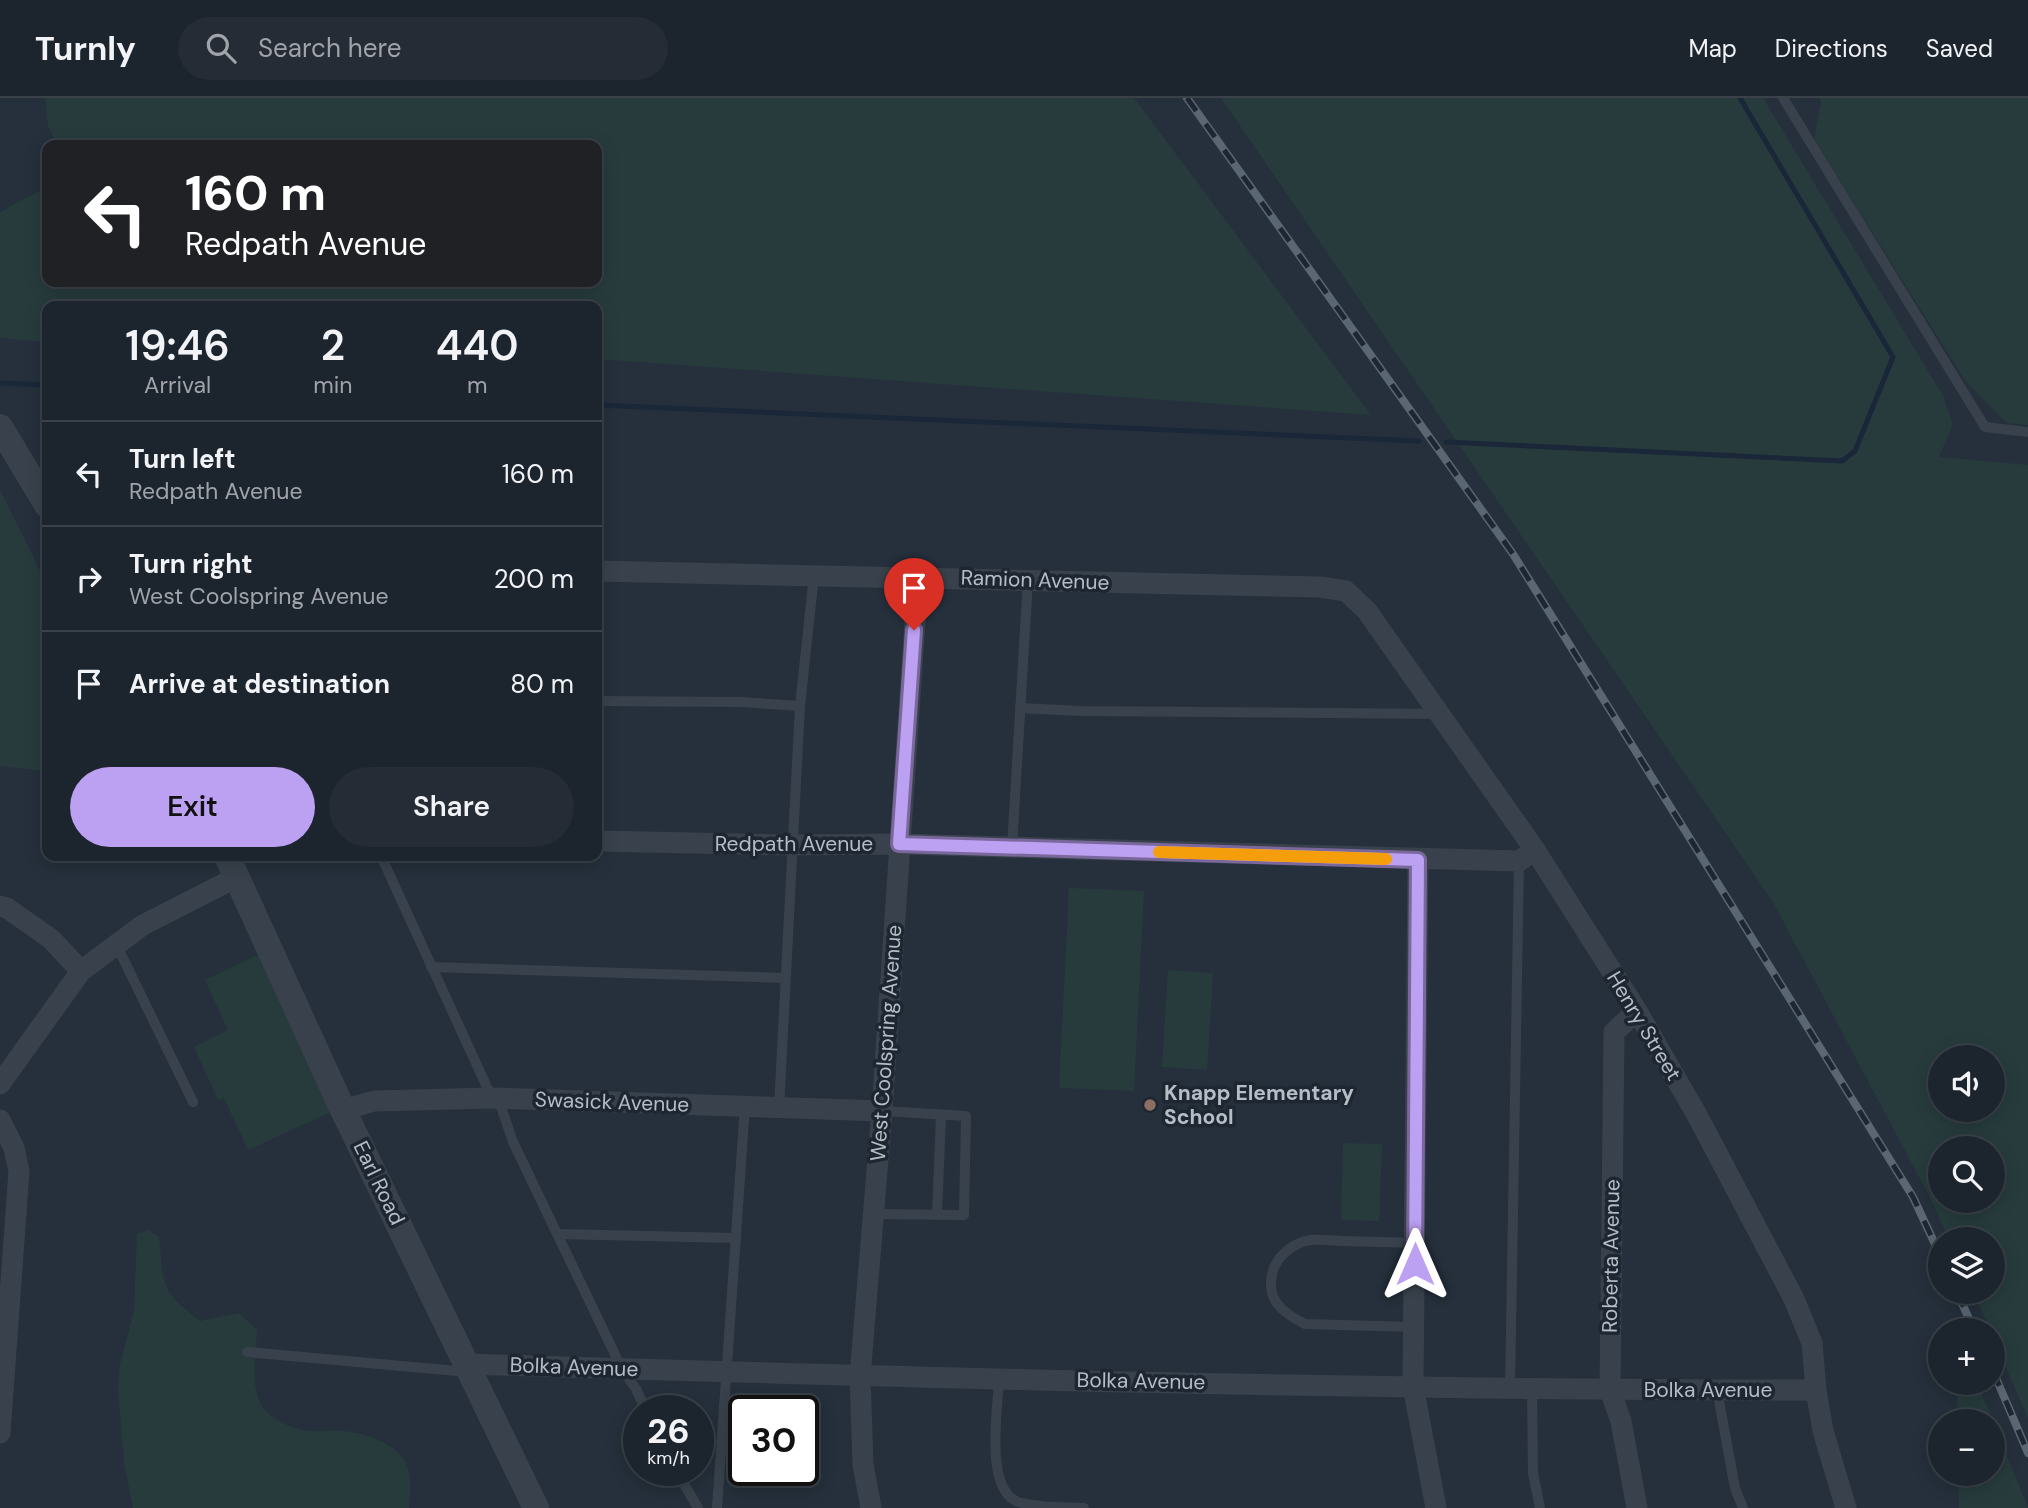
<!DOCTYPE html>
<html lang="en">
<head>
<meta charset="utf-8">
<style>
	body { margin:0; font-family:"DM Sans",sans-serif; background:#252c35; color:#f1f3f6; height:100vh; display:flex; flex-direction:column; font-size:26px; white-space:nowrap }
	* { box-sizing:border-box; margin:0 }
	p { font-size:23px; color:#a0a4aa }
	.icon { flex:none; width:38px; height:38px; fill:none; stroke:currentColor; stroke-width:2; stroke-linecap:round; stroke-linejoin:round }
	.map { position:relative; flex:1; overflow:hidden }
	.panel { position:absolute; left:42px; top:203px; width:560px; height:560px; display:flex; flex-direction:column; background:#1c242d; border-radius:14px; box-shadow:0 4px 18px #0003,0 0 0 2px #3a4149 }
	.panel>* { flex:none }
	.hud { position:absolute; left:42px; top:42px; width:560px; height:147px; border-radius:14px; box-shadow:0 4px 18px #0003,0 0 0 2px #3a4149; background:#202124; color:#fff; overflow:hidden }
	.controls { position:absolute; left:1928px; top:947px; display:grid; gap:14px }
	.controls a { display:grid; place-items:center; width:77px; height:77px; border-radius:50%; background:#1c242d; box-shadow:0 4px 18px #0003,0 0 0 2px #3a4149; font-size:35px }
	.speed { position:absolute; left:623px; top:1297px; display:flex; gap:14px; font-size:35px; font-weight:700; text-align:center }
	.speed>* { display:grid; place-content:center; width:91px; height:91px; border-radius:50%; background:#1c242d; box-shadow:0 4px 18px #0003,0 0 0 2px #3a4149; line-height:1 }
	.speed small { font-size:18px; font-weight:400 }
	.speed .limit { border:4px solid #111; border-radius:10px; background:#fff; color:#111 }
	.pin { position:absolute; display:grid; place-items:center; width:60px; height:60px; color:#fff; margin:-72px -30px; border-radius:50% 50% 50% 0; rotate:-45deg; box-shadow:0 0 7px #0007 }
	.pin .icon { rotate:45deg }
	.me { position:absolute; width:77px; margin:-38px; rotate:0deg; stroke-linejoin:round; filter:drop-shadow(0 0 5px #0008) }
	.turn { display:flex; align-items:center; gap:24px; height:147px; padding:0 28px; font-size:32px }
	.turn .icon { width:91px; height:91px; stroke-width:2.5 }
	.turn b { display:block; font-size:49px; line-height:60px }
	.eta { display:flex; justify-content:space-evenly; align-items:center; height:119px; text-align:center }
	.eta b { font-size:42px; font-weight:600; line-height:49px }
	.cta { display:flex; gap:14px; margin-top:auto; padding:14px 28px }
	.cta a { flex:1; height:80px; border-radius:42px; background:#bca0f2; color:#111; font-size:28px; font-weight:600; line-height:80px; text-align:center }
	.cta a+a { background:#252c35; color:#f1f3f6 }
	ul { padding:0; list-style:none }
	li { display:flex; align-items:center; gap:21px; height:105px; padding:0 28px; border-top:2px solid #3a4149 }
	li div { flex:1 }
	li b { display:block; font-size:26px }
	li em { font-style:normal }
	header { display:flex; align-items:center; gap:42px; box-sizing:border-box; height:98px; padding:0 35px; background:#1c242d; border-bottom:2px solid #3a4149 }
	header strong { font-size:33px }
	nav { display:flex; gap:38px; margin-inline-start:auto; font-size:24px }
	.search { width:490px; height:63px; background:#252c35; display:flex; align-items:center; gap:18px; box-sizing:border-box; padding:0 24px; border-radius:38px; color:#a0a4aa; font-size:26px }
	.map>svg:first-child { display:block }
	.green { fill:#273b3d; fill-rule:evenodd }
	.lines { fill:none; stroke-linecap:round; stroke-linejoin:round }
	.stream { stroke:#192739; stroke-width:5 }
	.service { stroke:#39424c; stroke-width:10 }
	.minor { stroke:#39424c; stroke-width:21 }
	.tertiary { stroke:#39424c; stroke-width:26 }
	.rail-casing { stroke:#5b6673; stroke-width:8 }
	.rail { stroke:#1e2731; stroke-width:5; stroke-dasharray:16; stroke-linecap:butt }
	.route-casing { stroke:#7a689d; stroke-width:18 }
	.route { stroke:#bca0f2; stroke-width:12 }
	.slow { stroke:#f59e0b; stroke-width:12 }
	.education-dot { fill:#8d6e63; stroke:#1e2731; stroke-width:2.5 }
	.labels { text-anchor:middle; stroke-width:7; stroke-linejoin:round; paint-order:stroke }
	.street-label { font-size:21px; fill:#b5bdc7; stroke:#1e2731 }
	.poi-label { font-size:21px; font-weight:bold; fill:#b5bdc7; stroke:#1e2731; text-anchor:start }
</style>
</head>
<body>
<header>
<strong>Turnly</strong>
<div class="search"><svg class="icon" aria-label="search" viewBox="0 0 24 24"><circle cx="10" cy="10" r="6"/><path d="M15 15l6 6"/></svg>Search here</div>
<nav><a>Map</a><a>Directions</a><a>Saved</a></nav>
</header>
<div class="map">
<svg width="2028" height="1410" viewBox="0 0 2028 1410">
	<rect width="100%" height="100%" fill="#25303c"/>
	<g class="green">
		<path d="M 45,0 L 1134,0 L 1371,317 L 597,261 L 597,208 L 47,208 L 47,244 L 0,240 L 0,114 L 47,89 L 47,184 L 597,184 L 597,47 L 57,47 L 48,28 Z"/>
		<path d="M 1221,0 L 1763,0 L 1943,298 L 1953,326 L 1939,359 L 2028,367 L 2028,1320 L 1993,1240 L 1993,1232 L 1990,1232 L 1973,1194 L 1993,1194 L 1993,1141 L 1949,1141 L 1929,1098 L 1773,804 ZM 1941,959 L 1993,959 L 1993,1012 L 1941,1012 ZM 1941,1050 L 1993,1050 L 1993,1102 L 1941,1102 Z"/>
		<path d="M 1819,0 L 2028,0 L 2028,327 L 2007,325 L 1966,284 L 1814,41 L 1821,3 Z"/>
		<path d="M 0,391 L 47,487 L 47,673 L 0,668 Z"/>
		<path d="M 1069,790 L 1144,793 L 1134,993 L 1059,990 Z"/>
		<path d="M 258,857 L 331,1014 L 248,1052 L 224,1000 L 218,1002 L 194,949 L 228,932 L 205,882 Z"/>
		<path d="M 1168,872 L 1213,875 L 1207,972 L 1162,969 Z"/>
		<path d="M 1343,1045 L 1382,1046 L 1379,1123 L 1341,1122 Z"/>
		<path d="M 149,1132 L 159,1139 C 164,1188 159,1191 200,1223 L 239,1215 L 257,1232 C 256,1256 250,1284 261,1306 C 269,1322 294,1332 311,1333 C 322,1334 333,1332 343,1333 C 365,1335 399,1346 407,1368 C 412,1381 410,1396 409,1410 L 133,1410 L 124,1365 L 118,1291 L 120,1266 L 134,1213 L 137,1136 Z"/>
		<path d="M 1957,1285 L 1977,1285 L 1993,1323 L 1958,1323 Z"/>
		<path d="M 1993,1324 L 2028,1410 L 1959,1410 L 1958,1376 L 1993,1376 Z"/>
	</g>
	<g class="lines">
		<g class="stream">
			<path d="M 0,285 L 47,287"/>
			<path d="M 597,307 L 1419,343"/>
			<path d="M 1446,344 L 1842,363 L 1855,353 L 1893,259 L 1740,0"/>
		</g>
		<g class="service">
			<path d="M 1783,0 L 1985,329 L 2028,334"/>
			<path d="M 597,603 L 740,604 L 800,608 L 779,1010"/>
			<path d="M 800,608 L 814,477"/>
			<path d="M 1020,610 L 1081,613 L 1440,616"/>
			<path d="M 1012,749 L 1028,482"/>
			<path d="M 381,758 L 492,1000"/>
			<path d="M 117,848 L 193,1004"/>
			<path d="M 431,869 L 785,880"/>
			<path d="M 498,1000 L 513,1044 L 622,1271 L 636,1291 L 646,1312"/>
			<path d="M 874,1116 L 964,1117 L 966,1018 L 882,1013"/>
			<path d="M 937,1117 L 941,1017"/>
			<path d="M 557,1136 L 736,1140"/>
			<path d="M 1414,1229 L 1305,1226 C 1289,1218 1271,1207 1271,1187 C 1270,1164 1289,1145 1311,1142 C 1321,1141 1333,1143 1344,1143 C 1367,1144 1391,1144 1415,1145"/>
			<path d="M 247,1254 L 468,1274"/>
			<path d="M 999,1281 C 998,1310 984,1391 1018,1404 C 1038,1410 1063,1409 1084,1410"/>
			<path d="M 1510,1290 L 1519,763"/>
			<path d="M 1532,1290 L 1533,1375 L 1540,1410"/>
			<path d="M 1717,1292 L 1735,1390 L 1743,1410"/>
			<path d="M 676,1372 L 698,1410"/>
			<path d="M 717,1410 L 745,1008"/>
		</g>
		<g class="minor">
			<path d="M 597,473 L 1320,489 L 1346,493 L 1367,513 L 1535,752 L 1637,913 L 1697,1017 L 1794,1201 L 1812,1245 L 1816,1292 L 1823,1333 L 1846,1410"/>
			<path d="M 597,743 L 791,747 L 899,746 L 1519,763 L 1535,752"/>
			<path d="M 1418,762 L 1413,1288 L 1436,1410"/>
			<path d="M 0,808 L 7,810 L 51,841 L 81,873"/>
			<path d="M 0,986 L 81,873 L 143,827 L 235,780"/>
			<path d="M 343,1012 L 374,1003 L 492,1000 L 882,1013"/>
			<path d="M 0,1022 L 14,1050 L 19,1073 L 0,1335"/>
			<path d="M 466,1266 C 915,1280 1366,1292 1816,1292"/>
			<path d="M 871,1410 L 863,1366 L 860,1278 L 882,1013 L 918,479"/>
			<path d="M 1637,1410 L 1621,1323 L 1610,1292 L 1614,934 L 1637,913"/>
		</g>
		<g class="tertiary">
			<path d="M 0,329 L 47,407"/>
			<path d="M 227,758 L 343,1012 L 536,1410"/>
		</g>
		<defs>
			<g id="rail">
				<path d="M 1187,0 L 1513,456 L 1913,1099 L 1941,1159"/>
				<path d="M 1957,1194 L 1974,1232"/>
				<path d="M 1993,1273 L 2028,1355"/>
			</g>
		</defs>
		<use href="#rail" class="rail-casing"/>
		<use href="#rail" class="rail"/>
	</g>
	<g class="lines">
		<defs>
			<path id="route" d="M 914,532 L 899,746 L 1418,762 L 1415,1166"/>
		</defs>
		<use href="#route" class="route-casing"/>
		<use href="#route" class="route"/>
		<path class="slow" d="M 1159,754 L 1386,761"/>
	</g>
	<circle class="education-dot" cx="1150" cy="1007" r="7"/>
	<g class="labels">
		<g class="street-label">
			<text transform="translate(1035 482) rotate(2)" y="7">Ramion Avenue</text>
			<text x="794" y="753">Redpath Avenue</text>
			<text transform="translate(1644 928) rotate(59)" y="7">Henry Street</text>
			<text transform="translate(886 945) rotate(-86)" y="7">West Coolspring Avenue</text>
			<text transform="translate(612 1004) rotate(2)" y="7">Swasick Avenue</text>
			<text transform="translate(379 1085) rotate(64)" y="7">Earl Road</text>
			<text transform="translate(1611 1158) rotate(-89)" y="7">Roberta Avenue</text>
			<text transform="translate(574 1269) rotate(2)" y="7">Bolka Avenue</text>
			<text transform="translate(1141 1283) rotate(1)" y="7">Bolka Avenue</text>
			<text x="1708" y="1299">Bolka Avenue</text>
		</g>
		<g class="poi-label">
			<text x="1164" y="1002">Knapp Elementary<tspan x="1164" dy="24">School</tspan></text>
		</g>
	</g>
</svg>
<div class="controls">
<a><svg class="icon" aria-label="sound" viewBox="0 0 24 24"><path d="M4 9h4l5-4v14l-5-4H4zM17 9q2 3 0 6"/></svg></a>
<a><svg class="icon" aria-label="search" viewBox="0 0 24 24"><circle cx="10" cy="10" r="6"/><path d="M15 15l6 6"/></svg></a>
<a><svg class="icon" aria-label="layers" viewBox="0 0 24 24"><path d="M12 4l9 5-9 5-9-5zM3 14l9 5 9-5"/></svg></a>
<a>+</a>
<a>−</a>
</div>
<div class="speed"><div>26<small>km/h</small></div><div class="limit">30</div></div>
<div class="pin" style="left:914px;top:532px;background:#d93025"><svg class="icon" aria-label="arrive" viewBox="0 0 24 24"><path d="M6 21V4h12l-3 4 3 4H6"/></svg></div>
<svg class="me" style="left:1415px;top:1166px" viewBox="-20 -20 40 40"><path d="M0-17L14 15 0 8-14 15z" fill="#bca0f2" stroke="#fff" stroke-width="4"/></svg>
<div class="hud">
<div class="turn"><svg class="icon" aria-label="left" viewBox="0 0 24 24"><path d="M17 20v-9H6M10 6l-5 5 5 5"/></svg><div><b>160 m</b>Redpath Avenue</div></div>
</div>
<section class="panel">
<div class="eta">
<div><b>19:46</b><p>Arrival</p></div>
<div><b>2</b><p>min</p></div>
<div><b>440</b><p>m</p></div>
</div>
<ul>
<li><svg class="icon" aria-label="left" viewBox="0 0 24 24"><path d="M17 20v-9H6M10 6l-5 5 5 5"/></svg><div><b>Turn left</b><p>Redpath Avenue</p></div><em>160 m</em></li>
<li><svg class="icon" aria-label="right" viewBox="0 0 24 24"><path d="M7 20v-9h11M14 6l5 5-5 5"/></svg><div><b>Turn right</b><p>West Coolspring Avenue</p></div><em>200 m</em></li>
<li><svg class="icon" aria-label="arrive" viewBox="0 0 24 24"><path d="M6 21V4h12l-3 4 3 4H6"/></svg><div><b>Arrive at destination</b></div><em>80 m</em></li>
</ul>
<div class="cta"><a>Exit</a><a>Share</a></div>
</section>
</div>
</body>
</html>
